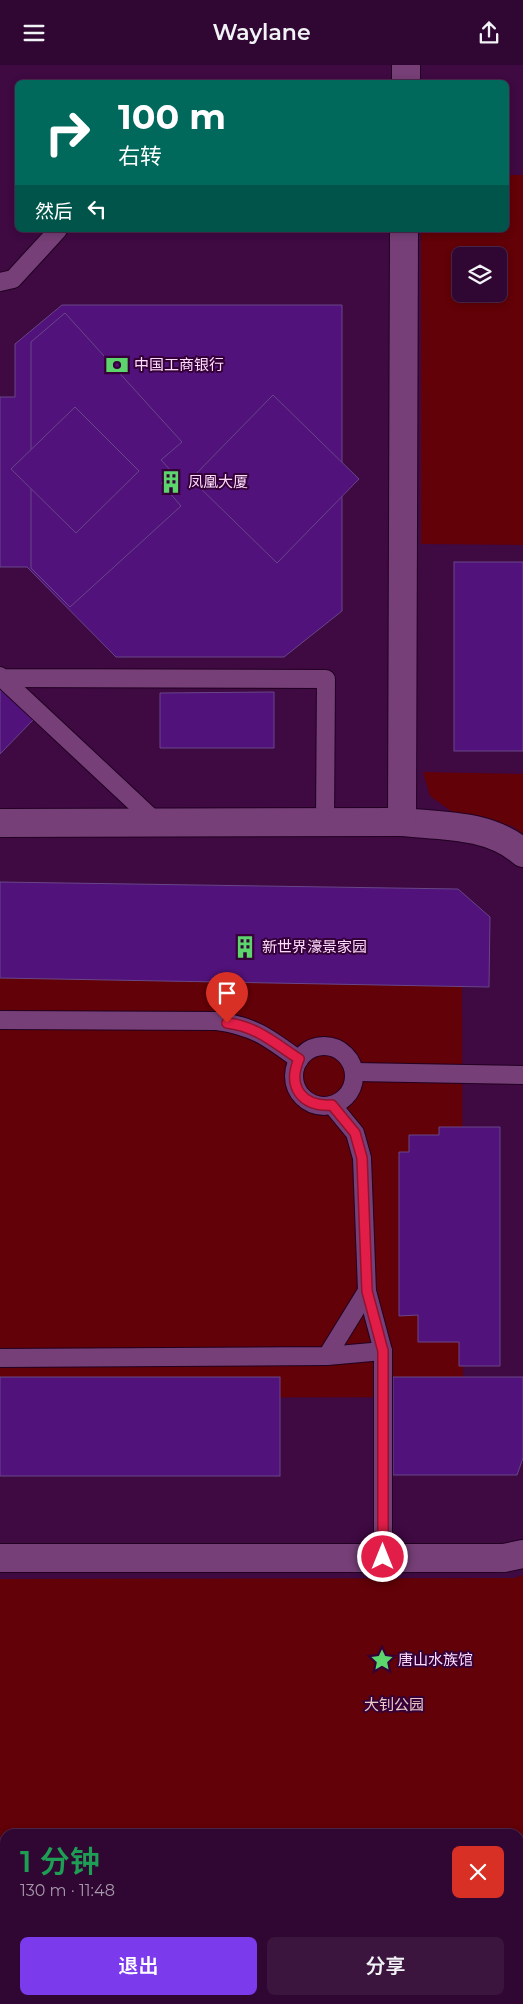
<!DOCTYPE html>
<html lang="zh">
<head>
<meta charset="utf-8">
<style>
	body { margin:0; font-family:Montserrat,"Noto Sans SC",sans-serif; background:#3b153e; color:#f1f3f6; height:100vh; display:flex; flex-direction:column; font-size:19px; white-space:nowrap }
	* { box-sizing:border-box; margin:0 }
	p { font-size:16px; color:#a799ac }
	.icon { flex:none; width:28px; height:28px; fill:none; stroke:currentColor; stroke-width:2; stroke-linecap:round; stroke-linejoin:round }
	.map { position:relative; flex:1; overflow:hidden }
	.side { position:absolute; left:0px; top:1764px; width:524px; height:176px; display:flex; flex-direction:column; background:#2f0732; border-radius:15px 15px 0 0; box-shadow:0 2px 8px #0003,0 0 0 1px #4a284d }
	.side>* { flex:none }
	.banner { position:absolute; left:15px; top:15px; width:494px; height:152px; border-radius:8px; box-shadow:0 2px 8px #0003,0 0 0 1px #4a284d; background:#00695c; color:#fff; overflow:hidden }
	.buttons { position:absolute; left:452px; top:182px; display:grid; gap:10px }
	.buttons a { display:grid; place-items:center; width:55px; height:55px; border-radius:8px; background:#2f0732; box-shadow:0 2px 8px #0003,0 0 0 1px #4a284d; font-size:25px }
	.pin { position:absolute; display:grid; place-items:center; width:42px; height:42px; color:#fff; margin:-51px -21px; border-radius:50% 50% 50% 0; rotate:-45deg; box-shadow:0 0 5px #0007 }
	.pin .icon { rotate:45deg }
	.me { position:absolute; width:55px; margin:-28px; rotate:0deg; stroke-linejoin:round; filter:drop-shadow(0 0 4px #0008) }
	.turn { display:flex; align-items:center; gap:18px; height:105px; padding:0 20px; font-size:22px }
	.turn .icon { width:65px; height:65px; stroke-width:2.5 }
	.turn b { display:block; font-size:35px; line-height:42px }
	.then { display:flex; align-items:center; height:48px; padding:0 20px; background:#0003; gap:10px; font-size:19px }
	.round { display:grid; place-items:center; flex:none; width:52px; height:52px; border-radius:8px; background:#3b153e }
	.head { display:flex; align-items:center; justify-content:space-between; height:85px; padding:0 20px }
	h1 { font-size:30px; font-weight:600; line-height:38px; color:#1e9e55 }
	.primary-button { display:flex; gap:10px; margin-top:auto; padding:10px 20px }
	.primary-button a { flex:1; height:58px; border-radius:8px; background:#7c3aed; color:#fff; font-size:20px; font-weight:600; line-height:58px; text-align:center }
	.primary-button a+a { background:#3b153e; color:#f1f3f6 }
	header { display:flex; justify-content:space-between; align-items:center; height:65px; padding:0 20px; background:#2f0732; font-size:22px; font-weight:600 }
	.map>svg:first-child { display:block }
	.green { fill:#620107; fill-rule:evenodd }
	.building { fill:#51127b; stroke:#684688 }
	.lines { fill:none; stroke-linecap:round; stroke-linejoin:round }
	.service-casing { stroke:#210022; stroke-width:20 }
	.minor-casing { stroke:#210022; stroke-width:30 }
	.service { stroke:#763f77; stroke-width:18 }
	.minor { stroke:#763f77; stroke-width:28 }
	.route-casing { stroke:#92132f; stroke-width:12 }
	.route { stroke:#e11d48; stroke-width:9 }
	.labels { text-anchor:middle; stroke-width:4; stroke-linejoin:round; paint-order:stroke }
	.poi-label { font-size:15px; fill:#fddcfc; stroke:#340037; text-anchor:start }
	.park-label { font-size:15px; fill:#ebcac6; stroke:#340037 }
</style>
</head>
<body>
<header><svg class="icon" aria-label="menu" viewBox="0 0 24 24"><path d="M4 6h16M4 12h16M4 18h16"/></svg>Waylane<svg class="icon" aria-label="share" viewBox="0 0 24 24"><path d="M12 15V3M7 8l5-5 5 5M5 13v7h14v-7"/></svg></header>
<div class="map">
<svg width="523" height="1939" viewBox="0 0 523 1939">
	<rect width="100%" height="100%" fill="#3f0942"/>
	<g class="green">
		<path d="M 506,110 L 523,110 L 523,480 L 421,479 L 421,165 L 506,165 ZM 461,191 L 499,191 L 499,229 L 461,229 Z"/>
		<path d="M 423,707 L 523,709 L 523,769 L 512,761 L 455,749 L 430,731 Z"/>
		<path d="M 462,899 L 463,1332 L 0,1333 L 0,900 Z"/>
		<path d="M 523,1510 L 523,1939 L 0,1939 L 0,1514 L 515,1513 ZM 5,1769 L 519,1769 L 519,1935 L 5,1935 Z"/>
	</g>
	<g class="building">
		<path d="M 62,240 L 342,240 L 342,546 L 284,592 L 116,592 L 27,502 L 0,502 L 0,332 L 15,332 L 15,279 Z"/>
		<path d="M 65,248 L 182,377 L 161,395 L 173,408 L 161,418 L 181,441 L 70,542 L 31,503 L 31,277 Z"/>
		<path d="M 273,330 L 359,414 L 277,498 L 191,414 Z"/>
		<path d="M 75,342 L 139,406 L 76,468 L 11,404 Z"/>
		<rect x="454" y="497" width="69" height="189"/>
		<path d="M 0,623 L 33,655 L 0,689 Z"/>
		<path d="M 274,627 L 274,683 L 160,683 L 160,628 Z"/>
		<path d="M 0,817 L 458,824 L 490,852 L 489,922 L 0,913 Z"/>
		<path d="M 439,1062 L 500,1062 L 500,1301 L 459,1301 L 459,1277 L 418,1277 L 418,1250 L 399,1251 L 399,1087 L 409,1087 L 409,1070 L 439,1070 Z"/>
		<rect x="0" y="1312" width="280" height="99"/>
		<path d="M 393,1312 L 523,1312 L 523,1393 L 517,1410 L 393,1410 Z"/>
	</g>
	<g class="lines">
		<defs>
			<g id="service">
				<path d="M 0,217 L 13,214 L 58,165"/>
				<path d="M 0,611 L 2,613 L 326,614 L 325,757"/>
				<path d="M 2,613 L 156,757"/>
				<path d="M 0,955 L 217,956 C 254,961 269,973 299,995"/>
				<circle cx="324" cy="1011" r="30"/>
				<path d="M 355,1007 L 523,1010"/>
				<path d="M 383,1286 L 383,1492"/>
				<path d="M 327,1291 L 367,1226"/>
				<path d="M 0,1293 L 327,1291 L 383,1286 L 367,1226 L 362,1093 L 355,1068 L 332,1040"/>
			</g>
			<g id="minor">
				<path d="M 406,18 L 406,0"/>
				<path d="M 404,165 L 402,757 C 443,761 490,759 523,788"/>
				<path d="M 0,758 L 402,757"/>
				<path d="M 0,1493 L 504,1493 L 523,1489"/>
			</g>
		</defs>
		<use href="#service" class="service-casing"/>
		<use href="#minor" class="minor-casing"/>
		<use href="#service" class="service"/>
		<use href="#minor" class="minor"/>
	</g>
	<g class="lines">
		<defs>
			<path id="route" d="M 227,958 C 256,961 276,979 299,994 C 287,1022 302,1042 332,1040 L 355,1068 L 362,1093 L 367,1226 L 383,1286 L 383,1492"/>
		</defs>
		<use href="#route" class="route-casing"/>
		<use href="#route" class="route"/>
	</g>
	<defs>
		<symbol id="bank-bare" viewBox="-9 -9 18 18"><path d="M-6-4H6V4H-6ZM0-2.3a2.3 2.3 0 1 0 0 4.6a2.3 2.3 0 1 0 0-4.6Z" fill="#5cd56d" stroke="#340037" stroke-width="2.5" paint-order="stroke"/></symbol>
		<symbol id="building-bare" viewBox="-9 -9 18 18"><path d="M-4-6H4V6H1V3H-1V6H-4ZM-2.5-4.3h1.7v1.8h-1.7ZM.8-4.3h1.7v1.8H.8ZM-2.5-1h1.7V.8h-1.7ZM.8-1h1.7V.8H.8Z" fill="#5cd56d" stroke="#340037" stroke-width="2.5" paint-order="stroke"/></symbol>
		<symbol id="sight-bare" viewBox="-9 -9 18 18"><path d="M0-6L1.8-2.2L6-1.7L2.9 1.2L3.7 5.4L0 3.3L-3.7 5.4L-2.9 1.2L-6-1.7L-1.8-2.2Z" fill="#5cd56d" stroke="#340037" stroke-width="2.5" paint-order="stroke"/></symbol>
	</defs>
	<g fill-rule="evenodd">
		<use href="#bank-bare" x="101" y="284" width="32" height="32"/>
		<use href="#building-bare" x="155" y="401" width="32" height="32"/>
		<use href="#building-bare" x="229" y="866" width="32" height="32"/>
		<use href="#sight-bare" x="366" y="1579" width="32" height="32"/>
	</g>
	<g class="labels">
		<g class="poi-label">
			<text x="134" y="305">中国工商银行</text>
			<text x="188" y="422">凤凰大厦</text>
			<text x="262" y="887">新世界濠景家园</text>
			<text x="398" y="1600">唐山水族馆</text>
		</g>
		<g class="park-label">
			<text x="394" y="1645">大钊公园</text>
		</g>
	</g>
</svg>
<div class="buttons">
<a><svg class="icon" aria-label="layers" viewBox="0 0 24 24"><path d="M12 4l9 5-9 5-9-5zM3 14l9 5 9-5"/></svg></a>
</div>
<div class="pin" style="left:227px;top:958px;background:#d93025"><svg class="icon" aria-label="arrive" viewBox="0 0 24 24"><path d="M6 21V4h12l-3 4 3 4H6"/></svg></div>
<svg class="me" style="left:383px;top:1492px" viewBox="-20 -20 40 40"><circle r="17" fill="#e11d48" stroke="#fff" stroke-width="3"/><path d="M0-11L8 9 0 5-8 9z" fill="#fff"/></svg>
<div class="banner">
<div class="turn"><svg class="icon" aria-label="right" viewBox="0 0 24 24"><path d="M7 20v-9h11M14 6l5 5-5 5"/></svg><div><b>100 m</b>右转</div></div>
<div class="then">然后<svg class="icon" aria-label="left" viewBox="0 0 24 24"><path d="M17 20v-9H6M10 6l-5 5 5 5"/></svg></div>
</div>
<section class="side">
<div class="head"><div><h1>1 分钟</h1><p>130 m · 11:48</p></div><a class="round" style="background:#d93025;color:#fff"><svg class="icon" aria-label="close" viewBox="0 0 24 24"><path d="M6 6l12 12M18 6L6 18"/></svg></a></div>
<div class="primary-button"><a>退出</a><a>分享</a></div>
</section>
</div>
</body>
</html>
